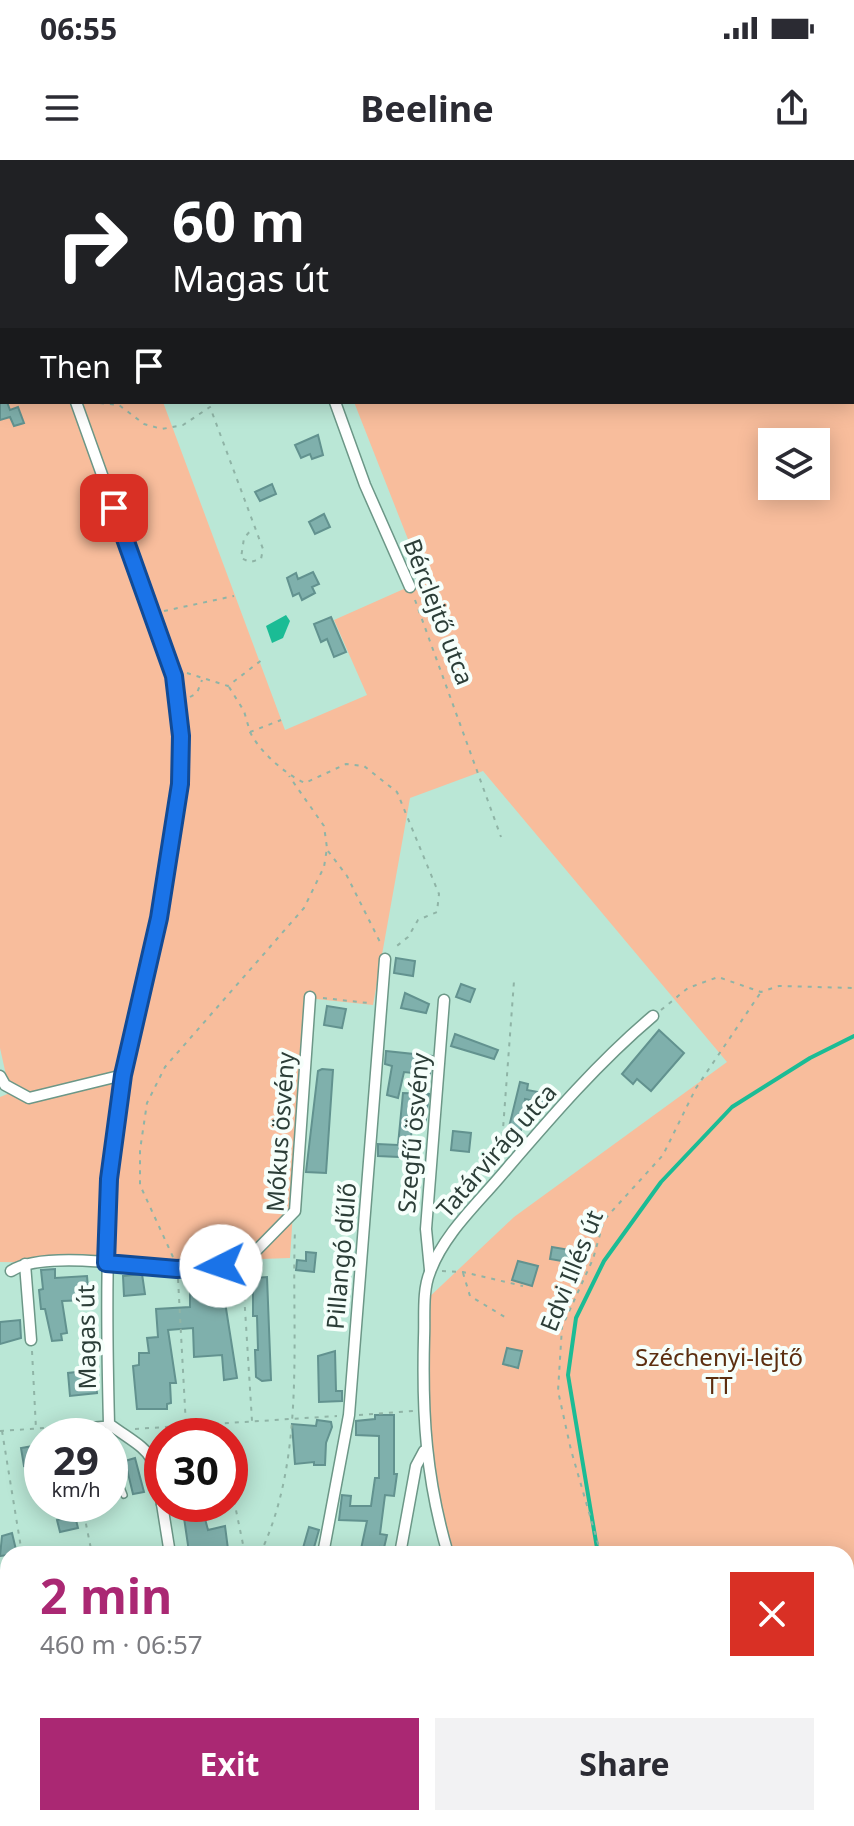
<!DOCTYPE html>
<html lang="en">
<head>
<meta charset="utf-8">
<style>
	body { margin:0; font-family:"Noto Sans",sans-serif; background:#f2f2f3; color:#2b2b33; height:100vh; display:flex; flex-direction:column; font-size:30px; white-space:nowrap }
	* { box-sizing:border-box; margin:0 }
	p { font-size:26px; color:#7c7c81 }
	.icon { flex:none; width:44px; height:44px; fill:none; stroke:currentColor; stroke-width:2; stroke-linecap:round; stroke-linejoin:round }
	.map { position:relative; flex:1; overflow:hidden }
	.details { position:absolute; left:0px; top:1386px; width:854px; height:280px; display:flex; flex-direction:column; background:#fff; border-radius:24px 24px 0 0; box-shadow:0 4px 20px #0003 }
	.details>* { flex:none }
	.guide { position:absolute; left:0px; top:0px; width:854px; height:244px; box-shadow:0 4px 20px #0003; background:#202124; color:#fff; overflow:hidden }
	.fabs { position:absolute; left:758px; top:268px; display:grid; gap:16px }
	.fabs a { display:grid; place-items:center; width:72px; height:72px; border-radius:0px; background:#fff; box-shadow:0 4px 20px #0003; font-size:40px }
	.speed { position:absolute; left:24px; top:1258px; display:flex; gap:16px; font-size:40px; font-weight:700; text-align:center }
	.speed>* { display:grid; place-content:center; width:104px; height:104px; border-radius:50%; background:#fff; box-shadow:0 4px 20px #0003; line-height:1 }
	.speed small { font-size:20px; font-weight:400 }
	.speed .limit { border:12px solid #d22; background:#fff; color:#111 }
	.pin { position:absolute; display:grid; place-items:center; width:68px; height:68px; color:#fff; margin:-34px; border-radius:16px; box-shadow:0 4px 12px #0006 }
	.me { position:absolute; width:88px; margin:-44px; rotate:266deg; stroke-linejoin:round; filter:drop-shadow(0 0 6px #0008) }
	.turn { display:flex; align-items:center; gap:28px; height:168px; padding:0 40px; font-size:36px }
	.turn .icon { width:104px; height:104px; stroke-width:2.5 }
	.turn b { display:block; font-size:56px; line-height:68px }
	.then { display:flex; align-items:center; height:76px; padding:0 40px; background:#0003; gap:16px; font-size:30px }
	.round { display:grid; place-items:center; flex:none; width:84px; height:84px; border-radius:0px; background:#f2f2f3 }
	.summary { display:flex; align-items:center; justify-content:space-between; height:136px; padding:0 40px }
	h1 { font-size:48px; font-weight:700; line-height:60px; color:#aa2873 }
	.cta { display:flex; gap:16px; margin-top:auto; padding:16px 40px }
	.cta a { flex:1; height:92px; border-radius:0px; background:#aa2873; color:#fff; font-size:32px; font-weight:700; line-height:92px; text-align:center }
	.cta a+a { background:#f2f2f3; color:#2b2b33 }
	.status { display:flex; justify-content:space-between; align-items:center; height:56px; padding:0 40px; background:#fff; direction:ltr }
	.status svg { height:22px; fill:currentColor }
	header { display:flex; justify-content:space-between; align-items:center; height:104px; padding:0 40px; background:#fff; font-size:36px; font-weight:700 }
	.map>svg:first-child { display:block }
	.green { fill:#f8bd9c; fill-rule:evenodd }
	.water { fill:#1bbc95 }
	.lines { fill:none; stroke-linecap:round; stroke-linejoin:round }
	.stream { stroke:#1bbc95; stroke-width:4 }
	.building { fill:#7fb0ac; stroke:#62928f; stroke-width:2 }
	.lane-casing { stroke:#6c9787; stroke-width:8 }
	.street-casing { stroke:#6c9787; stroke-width:13 }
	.path { stroke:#8fb4a6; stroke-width:2; stroke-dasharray:4 6; stroke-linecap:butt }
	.lane { stroke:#fff; stroke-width:5 }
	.street { stroke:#fff; stroke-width:10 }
	.route-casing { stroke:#114b97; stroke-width:20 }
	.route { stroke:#1a73e8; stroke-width:14 }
	.labels { text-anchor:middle; stroke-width:8; stroke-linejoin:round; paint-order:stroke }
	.street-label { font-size:24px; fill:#2c3e38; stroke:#f6fffb }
	.park-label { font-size:24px; fill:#5c2e0f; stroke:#f6fffb }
</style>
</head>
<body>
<div class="status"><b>06:55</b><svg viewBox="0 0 49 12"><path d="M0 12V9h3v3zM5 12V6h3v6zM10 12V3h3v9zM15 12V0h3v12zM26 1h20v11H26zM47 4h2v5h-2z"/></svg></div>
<header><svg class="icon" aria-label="menu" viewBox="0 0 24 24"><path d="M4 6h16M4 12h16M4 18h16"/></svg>Beeline<svg class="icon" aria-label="share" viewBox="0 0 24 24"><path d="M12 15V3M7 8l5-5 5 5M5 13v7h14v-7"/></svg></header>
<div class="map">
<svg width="854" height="1666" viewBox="0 0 854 1666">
	<rect width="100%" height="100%" fill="#bae7d6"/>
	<path class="green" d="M 0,0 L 74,2 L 2,2 L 2,242 L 163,242 L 285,570 L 367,535 L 334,460 L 424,420 L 354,242 L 852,242 L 852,2 L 252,0 L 854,0 L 854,1666 L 349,1666 L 380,1658 L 846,1658 L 846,1394 L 448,1394 L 424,1291 L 425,1141 L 514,1057 L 727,902 L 483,611 L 410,638 L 373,845 L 307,838 L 290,1098 L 119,1104 L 0,1102 L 0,937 L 10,933 L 0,888 ZM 772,282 L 816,282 L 816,326 L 772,326 Z"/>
	<path class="water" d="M 286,455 L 290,461 L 283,478 L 272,483 L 266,466 Z"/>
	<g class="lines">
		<g class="stream">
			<path d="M 598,1394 L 568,1215 L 576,1158 L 604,1101 L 661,1022 L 732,947 L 810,898 L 854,876"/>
			<path d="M 650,1658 L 652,1666"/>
		</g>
	</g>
	<g class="building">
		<path d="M 0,226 L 2,242 L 7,242 L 10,250 L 18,247 L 24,263 L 14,266 L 10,257 L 0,260 Z"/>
		<path d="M 318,275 L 323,295 L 312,299 L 310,294 L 301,298 L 295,285 Z"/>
		<path d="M 272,324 L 276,334 L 260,341 L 255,332 Z"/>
		<path d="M 324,354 L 330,367 L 315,374 L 309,362 Z"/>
		<path d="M 313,412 L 319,424 L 312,427 L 315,433 L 302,440 L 299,433 L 293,436 L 287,418 L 296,413 L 298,419 Z"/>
		<path d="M 331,457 L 346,492 L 334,497 L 327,479 L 321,482 L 314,464 Z"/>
		<path d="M 396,798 L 415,801 L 413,816 L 394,813 Z"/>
		<path d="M 461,824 L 475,829 L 470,842 L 456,837 Z"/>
		<path d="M 405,833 L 429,844 L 426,853 L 401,848 Z"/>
		<path d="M 327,846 L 346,849 L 342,868 L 324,865 Z"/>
		<path d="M 659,870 L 684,893 L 651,931 L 637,919 L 633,924 L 622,914 Z"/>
		<path d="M 455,874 L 498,890 L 494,899 L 451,886 Z"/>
		<path d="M 386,891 L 432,896 L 430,915 L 404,912 L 398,938 L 387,935 L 392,906 L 385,904 Z"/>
		<path d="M 322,909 L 333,910 L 326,1013 L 306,1012 L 318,911 Z"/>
		<path d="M 520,922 L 528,924 L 527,930 L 549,934 L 547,944 L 525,939 L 521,970 L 509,967 Z"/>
		<path d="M 403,933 L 429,934 L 425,968 L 412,967 L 410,987 L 421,988 L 420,998 L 378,996 L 378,984 L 398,985 Z"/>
		<path d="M 453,971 L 471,973 L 469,992 L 451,990 Z"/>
		<path d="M 552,1087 L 570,1090 L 568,1102 L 550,1099 Z"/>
		<path d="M 306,1092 L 316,1093 L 314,1112 L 296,1110 L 297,1100 L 306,1101 Z"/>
		<path d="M 518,1101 L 538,1106 L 532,1126 L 512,1120 Z"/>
		<path d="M 55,1109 L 55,1118 L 87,1116 L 89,1140 L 62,1141 L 67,1173 L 61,1174 L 62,1180 L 52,1181 L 45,1149 L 41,1149 L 39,1130 L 43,1129 L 41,1110 Z"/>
		<path d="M 142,1114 L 145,1134 L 124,1136 L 123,1116 Z"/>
		<path d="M 267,1117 L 271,1220 L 262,1221 L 256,1217 L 255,1190 L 258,1190 L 257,1156 L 253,1156 L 253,1118 Z"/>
		<path d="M 204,1120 L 204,1124 L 222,1123 L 237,1218 L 224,1220 L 222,1195 L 194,1197 L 193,1168 L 168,1170 L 176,1223 L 170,1223 L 171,1243 L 167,1244 L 167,1249 L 137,1249 L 133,1206 L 139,1205 L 139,1193 L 149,1193 L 147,1178 L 158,1177 L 156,1149 L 190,1147 L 190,1121 Z"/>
		<rect x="329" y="1143" width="17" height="13"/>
		<path d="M 20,1160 L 21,1178 L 0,1184 L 0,1162 Z"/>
		<path d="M 507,1188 L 522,1191 L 518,1208 L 503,1204 Z"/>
		<path d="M 335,1191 L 336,1231 L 342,1231 L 342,1241 L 319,1242 L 318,1196 Z"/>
		<path d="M 95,1210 L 97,1233 L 70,1236 L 68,1213 Z"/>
		<path d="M 375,1255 L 394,1255 L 394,1314 L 397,1314 L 394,1336 L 385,1335 L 380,1374 L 387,1375 L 384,1388 L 380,1387 L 378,1392 L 361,1389 L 367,1361 L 339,1360 L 342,1335 L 351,1336 L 350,1346 L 371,1346 L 375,1318 L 379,1318 L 379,1276 L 356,1275 L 356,1261 L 375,1259 Z"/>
		<path d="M 317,1260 L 331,1262 L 332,1267 L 326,1283 L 325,1305 L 314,1305 L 314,1302 L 295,1304 L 292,1264 L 316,1266 Z"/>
		<path d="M 33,1286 L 36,1304 L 24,1306 L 21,1288 Z"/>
		<path d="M 135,1298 L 144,1332 L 133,1334 L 125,1301 Z"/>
		<path d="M 57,1344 L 72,1344 L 78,1368 L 60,1372 L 57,1360 L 62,1359 Z"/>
		<path d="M 182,1344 L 201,1344 L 208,1370 L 225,1366 L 228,1389 L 189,1392 Z"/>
		<path d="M 309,1367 L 319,1370 L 313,1391 L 303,1388 Z"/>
		<path d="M 12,1373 L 17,1394 L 0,1396 L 2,1376 Z"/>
	</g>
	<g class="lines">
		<defs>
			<g id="lane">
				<path d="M 70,1276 L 69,1267 L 109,1264 L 110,1276"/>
				<path d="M 110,1277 L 115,1312 L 124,1335"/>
				<path d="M 0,1582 L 8,1579"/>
			</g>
			<g id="street">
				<path d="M 237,0 L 238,2"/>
				<path d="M 0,44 L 2,50"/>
				<path d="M 0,208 L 2,207"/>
				<path d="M 76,242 L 174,516 C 201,652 142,784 122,918 C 105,1034 106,1147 109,1264 C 152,1295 154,1288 162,1344"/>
				<path d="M 335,242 L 365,325 L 410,427"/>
				<path d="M 0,916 L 5,925 L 29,938 L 123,915"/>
				<path d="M 25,1104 L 31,1180"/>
				<path d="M 430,1110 L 426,1069 L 444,840"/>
				<path d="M 11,1111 C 43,1090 135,1106 175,1108 C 197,1109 220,1106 243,1104 L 295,1051 L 310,837"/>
				<path d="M 162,1344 L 170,1394"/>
				<path d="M 323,1394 L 349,1255 L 385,799"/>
				<path d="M 400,1394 L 416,1306 L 424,1291"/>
				<path d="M 448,1394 C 426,1319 422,1255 424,1178 C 425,1157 422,1131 430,1112 C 443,1076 474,1047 498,1019 C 547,962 595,905 653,856"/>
				<path d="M 226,1658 L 233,1666"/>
				<path d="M 300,1666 L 306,1658"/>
			</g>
		</defs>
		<use href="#lane" class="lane-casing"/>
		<use href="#street" class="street-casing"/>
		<g class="path">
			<path d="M 113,0 L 114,2"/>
			<path d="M 502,0 L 503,2"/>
			<path d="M 90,242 L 119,245 L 144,264 L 162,269 L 183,265 L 210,247 L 263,389 L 261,399 L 250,402 L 241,398 L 244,378 L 253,368"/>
			<path d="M 415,440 L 501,677"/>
			<path d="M 164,451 L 234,436"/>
			<path d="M 187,513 L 228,526 L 263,499"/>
			<path d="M 229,527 L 244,551 L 250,572 L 281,560"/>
			<path d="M 190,537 L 197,533 L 202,520"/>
			<path d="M 250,572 C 260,592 285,614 305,623 L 346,604 L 364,606 L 397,632 L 439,734 L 437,752 L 418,760 L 408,777 L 393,789"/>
			<path d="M 328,691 L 347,716 L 382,786"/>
			<path d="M 323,838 L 368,843"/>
			<path d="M 661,850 L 688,828 L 718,817 L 761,832 L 779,826 L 854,828"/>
			<path d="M 501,996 L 514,821"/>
			<path d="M 173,1097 L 140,1025 L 140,990 L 147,943 L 165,907 L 304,748 L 324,707 L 327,688 L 324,666 L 289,616"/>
			<path d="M 442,1111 L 463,1112 L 523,1126"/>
			<path d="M 463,1113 L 470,1136 L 508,1159"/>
			<path d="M 243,1117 L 252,1261"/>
			<path d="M 178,1119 L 186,1266"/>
			<path d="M 32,1191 L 36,1269"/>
			<path d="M 359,1255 L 413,1251"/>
			<path d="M 219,1265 L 221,1276"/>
			<path d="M 135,1269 L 337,1256"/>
			<path d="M 0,1271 L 59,1267"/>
			<path d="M 2,1271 L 22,1394"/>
			<path d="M 230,1321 L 245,1394"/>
			<path d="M 82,1344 L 92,1394"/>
			<path d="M 260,1394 C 307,1296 291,1174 295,1069"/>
			<path d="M 601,1394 L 571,1290 L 558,1231 L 562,1167 L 593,1099 L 604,1060 L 663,995 L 696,928 L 761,832"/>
			<path d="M 0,1480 L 8,1507"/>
			<path d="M 0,1656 L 8,1655"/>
			<path d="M 148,1658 L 149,1666"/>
			<path d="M 534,1658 L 536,1666"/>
			<path d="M 693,1658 L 694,1666"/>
			<path d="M 828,1666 L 854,1657"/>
		</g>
		<use href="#lane" class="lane"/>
		<use href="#street" class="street"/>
	</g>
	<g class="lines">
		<defs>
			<path id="route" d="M 114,348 L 174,516 L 181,576 L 180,624 L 159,758 L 123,915 L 109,1019 L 106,1103 L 177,1109 L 221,1106"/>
		</defs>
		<use href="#route" class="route-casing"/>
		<use href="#route" class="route"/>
	</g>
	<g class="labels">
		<g class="street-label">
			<text transform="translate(438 452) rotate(69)" y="8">Bérclejtő utca</text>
			<text transform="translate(281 972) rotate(-86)" y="8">Mókus ösvény</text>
			<text transform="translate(414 973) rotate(-85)" y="8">Szegfű ösvény</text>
			<text transform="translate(497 991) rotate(-49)" y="8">Tatárvirág utca</text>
			<text transform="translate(342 1096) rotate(-85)" y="8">Pillangó dűlő</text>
			<text transform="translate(572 1111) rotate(-68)" y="8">Edvi Illés út</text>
			<text transform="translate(87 1177) rotate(-91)" y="8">Magas út</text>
		</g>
		<g class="park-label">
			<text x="719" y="1206">Széchenyi-lejtő<tspan x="719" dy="28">TT</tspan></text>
		</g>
	</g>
</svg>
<div class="fabs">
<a><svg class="icon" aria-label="layers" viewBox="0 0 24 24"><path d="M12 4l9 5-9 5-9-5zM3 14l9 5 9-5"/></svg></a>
</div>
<div class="speed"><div>29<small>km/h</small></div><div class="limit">30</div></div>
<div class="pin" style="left:114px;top:348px;background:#d93025"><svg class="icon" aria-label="arrive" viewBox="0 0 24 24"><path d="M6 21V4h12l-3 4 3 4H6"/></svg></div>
<svg class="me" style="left:221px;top:1106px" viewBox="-20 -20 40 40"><circle r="19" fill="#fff"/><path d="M0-13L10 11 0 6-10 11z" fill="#1a73e8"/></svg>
<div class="guide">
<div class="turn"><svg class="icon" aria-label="right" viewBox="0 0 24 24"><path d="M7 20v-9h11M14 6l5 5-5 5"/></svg><div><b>60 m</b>Magas út</div></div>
<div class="then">Then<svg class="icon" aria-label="arrive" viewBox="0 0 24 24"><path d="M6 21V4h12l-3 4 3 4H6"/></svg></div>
</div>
<section class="details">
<div class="summary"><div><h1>2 min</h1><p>460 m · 06:57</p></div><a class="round" style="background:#d93025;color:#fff"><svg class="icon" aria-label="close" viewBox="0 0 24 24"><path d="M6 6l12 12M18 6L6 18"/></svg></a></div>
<div class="cta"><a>Exit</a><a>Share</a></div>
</section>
</div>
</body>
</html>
